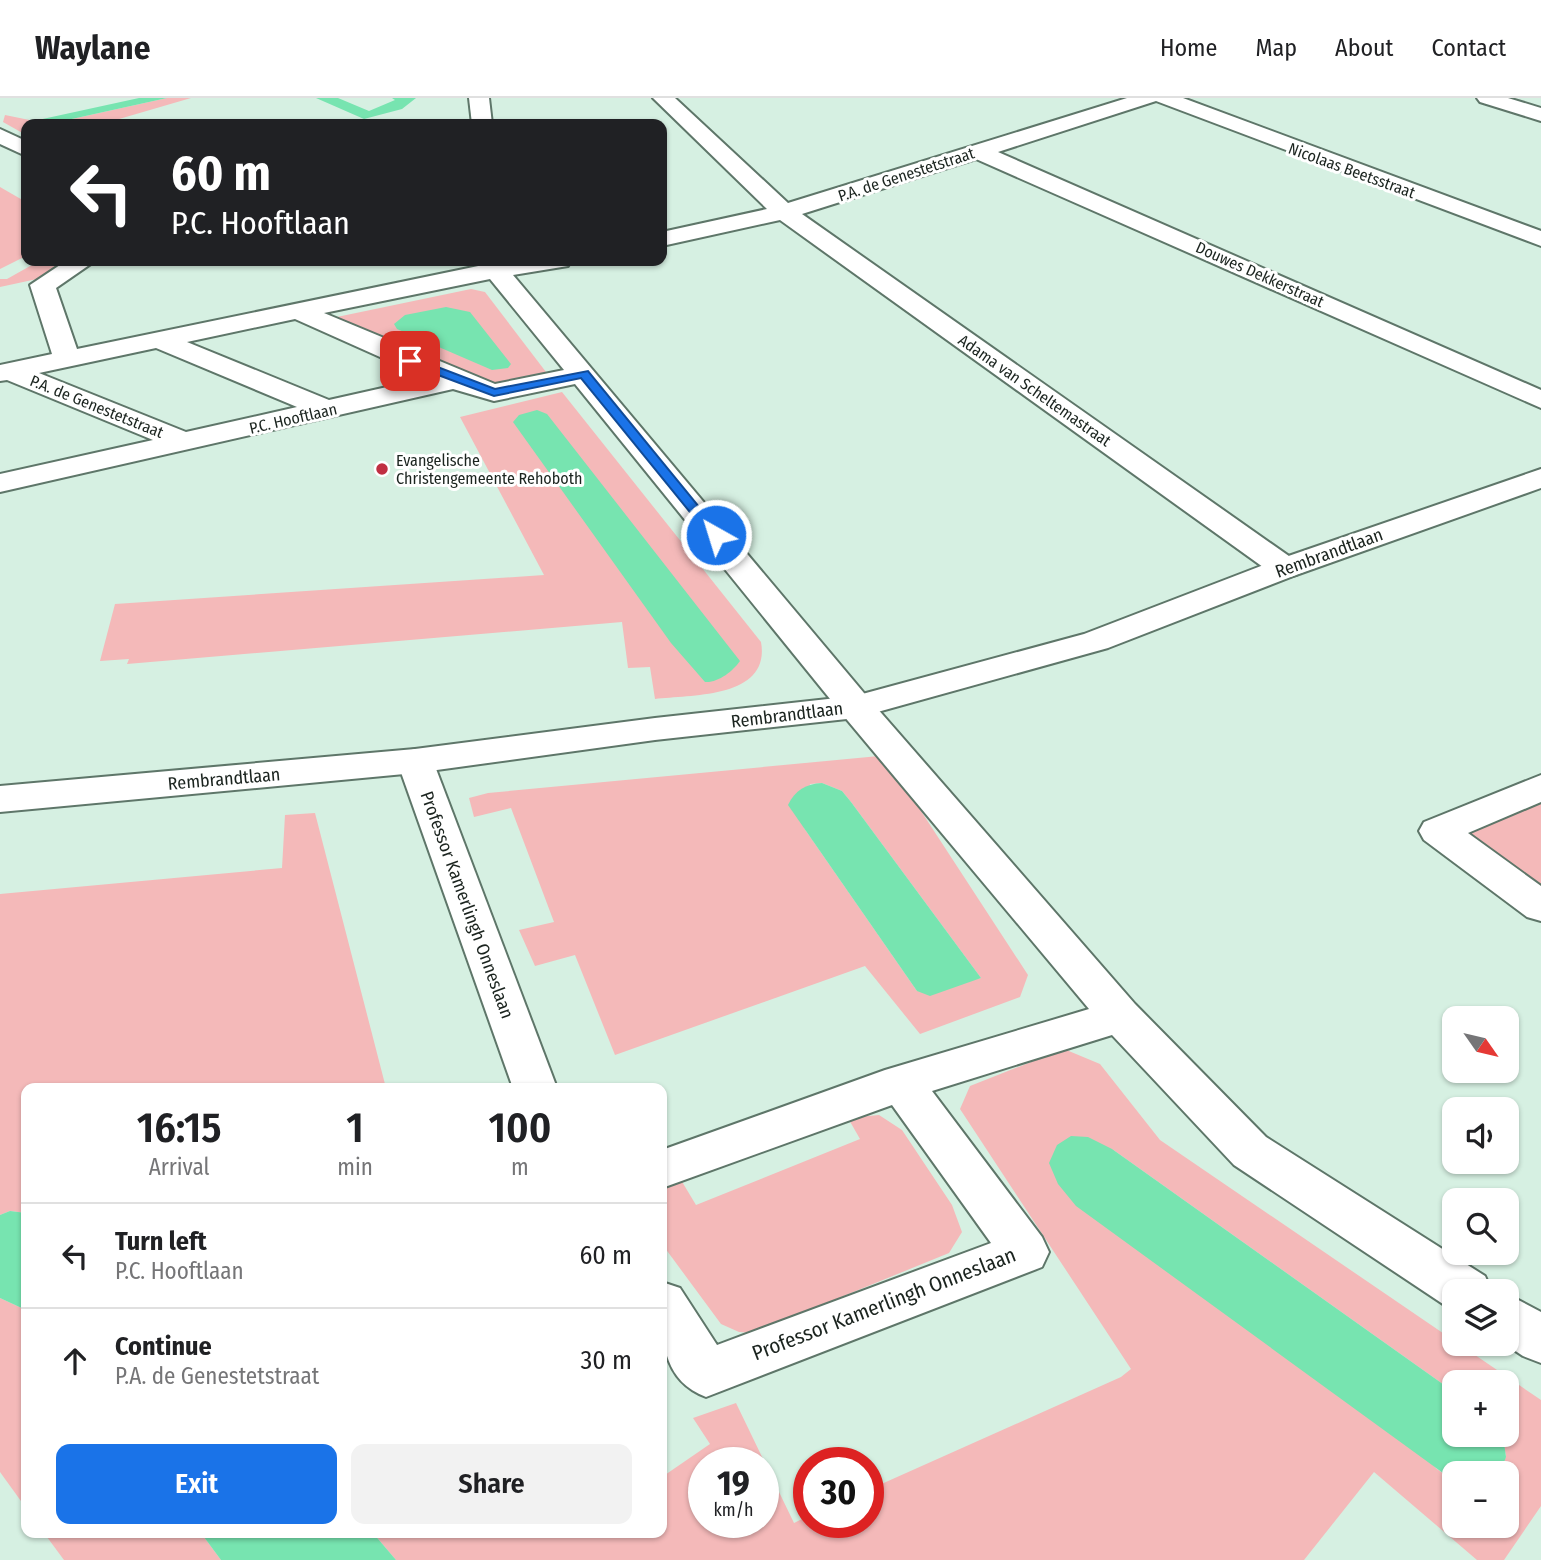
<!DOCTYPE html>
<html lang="en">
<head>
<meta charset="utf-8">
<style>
	body { margin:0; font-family:"Fira Sans Condensed",sans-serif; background:#f2f2f2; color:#202124; height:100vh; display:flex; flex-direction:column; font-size:26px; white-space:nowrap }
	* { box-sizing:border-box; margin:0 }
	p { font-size:23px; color:#757577 }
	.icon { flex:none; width:38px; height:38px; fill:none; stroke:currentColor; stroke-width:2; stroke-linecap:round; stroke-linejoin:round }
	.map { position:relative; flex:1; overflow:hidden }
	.sheet { position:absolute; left:21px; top:985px; width:646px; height:455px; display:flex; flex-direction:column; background:#fff; border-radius:14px; box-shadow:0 2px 5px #0004 }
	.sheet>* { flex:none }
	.top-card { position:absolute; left:21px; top:21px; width:646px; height:147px; border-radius:14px; box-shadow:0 2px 5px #0004; background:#202124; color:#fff; overflow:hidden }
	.needle { width:46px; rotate:124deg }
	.buttons { position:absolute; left:1442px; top:908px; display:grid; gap:14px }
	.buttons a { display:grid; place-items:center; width:77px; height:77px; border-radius:14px; background:#fff; box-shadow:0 2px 5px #0004; font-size:35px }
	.speed { position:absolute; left:688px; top:1349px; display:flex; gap:14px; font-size:35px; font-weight:700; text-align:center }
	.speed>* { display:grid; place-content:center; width:91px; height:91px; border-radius:50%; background:#fff; box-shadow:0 2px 5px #0004; line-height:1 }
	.speed small { font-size:18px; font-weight:400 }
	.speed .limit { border:10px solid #d22; background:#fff; color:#111 }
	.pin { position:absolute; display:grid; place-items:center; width:60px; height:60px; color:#fff; margin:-30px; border-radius:14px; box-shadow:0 4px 10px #0006 }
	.me { position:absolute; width:77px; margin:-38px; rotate:321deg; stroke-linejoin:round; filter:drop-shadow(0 0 5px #0008) }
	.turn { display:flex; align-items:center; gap:24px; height:147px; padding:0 35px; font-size:32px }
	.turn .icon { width:91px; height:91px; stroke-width:2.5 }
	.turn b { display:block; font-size:49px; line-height:60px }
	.eta { display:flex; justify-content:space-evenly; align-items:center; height:119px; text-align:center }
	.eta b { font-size:42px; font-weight:600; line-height:49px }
	.action { display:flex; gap:14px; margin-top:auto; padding:14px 35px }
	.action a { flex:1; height:80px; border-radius:14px; background:#1a73e8; color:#fff; font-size:28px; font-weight:600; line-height:80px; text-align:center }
	.action a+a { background:#f2f2f2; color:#202124 }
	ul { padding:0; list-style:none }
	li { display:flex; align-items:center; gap:21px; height:105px; padding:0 35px; border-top:2px solid #e0e0e0 }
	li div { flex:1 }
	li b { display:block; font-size:26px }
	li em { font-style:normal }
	header { display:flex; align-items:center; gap:42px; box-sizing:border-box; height:98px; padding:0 35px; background:#fff; border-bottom:2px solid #e0e0e0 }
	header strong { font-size:33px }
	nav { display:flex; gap:38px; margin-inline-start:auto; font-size:24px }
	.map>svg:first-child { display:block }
	.green { fill:#f4b9b9; fill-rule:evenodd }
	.water { fill:#77e4b0 }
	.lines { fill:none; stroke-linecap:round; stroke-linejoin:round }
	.street-casing { stroke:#5e7669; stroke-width:4 }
	.secondary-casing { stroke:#5e7669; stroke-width:4 }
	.street { fill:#fff; fill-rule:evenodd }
	.secondary { fill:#fff; fill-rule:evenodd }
	.route { fill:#1a73e8; stroke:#114b97; stroke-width:2 }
	.poi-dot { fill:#c02f42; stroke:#fff; stroke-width:2.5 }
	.labels { text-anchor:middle; stroke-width:6; stroke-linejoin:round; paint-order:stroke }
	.far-street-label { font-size:16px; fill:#1b241f; stroke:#fff }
	.far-poi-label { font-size:16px; fill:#1b241f; stroke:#fff; text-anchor:start }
	.street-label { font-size:18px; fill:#1b241f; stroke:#fff }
	.near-street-label { font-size:21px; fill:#1b241f; stroke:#fff }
</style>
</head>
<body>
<header>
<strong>Waylane</strong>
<nav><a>Home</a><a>Map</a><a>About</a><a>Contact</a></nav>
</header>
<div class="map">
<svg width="1541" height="1462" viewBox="0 0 1541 1462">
	<rect width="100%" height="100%" fill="#d6f0e2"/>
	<g class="green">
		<path d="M 167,0 L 191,0 L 102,26 L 26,26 L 26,37 L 3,24 L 5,17 L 49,26 Z"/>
		<path d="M 0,89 L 26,104 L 26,158 L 0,171 Z"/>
		<path d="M 39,163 L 66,163 L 37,181 L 0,189 L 0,181 L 7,181 Z"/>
		<path d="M 471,191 L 485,194 L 546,274 L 488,286 L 332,220 Z"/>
		<path d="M 562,294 L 761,544 C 771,600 693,597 655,601 L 650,569 L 628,570 L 622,524 L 127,566 L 129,561 L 100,563 L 115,506 L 544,477 L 460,319 Z"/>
		<path d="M 879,658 L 889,664 L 1028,877 L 1020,899 L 920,936 L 865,868 L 615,957 L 575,857 L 535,868 L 519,832 L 554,824 L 511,710 L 474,719 L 469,700 L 488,695 ZM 822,685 L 842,693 L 851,704 L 981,880 L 917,893 L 804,730 L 810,686 Z"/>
		<path d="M 1541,690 L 1541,797 L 1463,743 L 1461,724 Z"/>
		<path d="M 315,715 L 386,990 L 26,990 L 26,1115 L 10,1113 L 0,1117 L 0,796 L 282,770 L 285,717 Z"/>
		<path d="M 1064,951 L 1100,966 L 1160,1042 L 1541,1302 L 1541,1408 L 1504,1462 L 1477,1462 L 1374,1374 L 1304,1462 L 396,1462 L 373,1435 L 662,1435 L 662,1379 L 710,1346 L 693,1320 L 736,1305 L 794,1425 L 808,1418 L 808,1424 L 868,1424 L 868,1392 L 1121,1279 L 1131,1271 L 960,1011 L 970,988 ZM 1112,1051 L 1454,1294 L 1454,1284 L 1507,1284 L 1507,1337 L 1502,1337 L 1506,1358 L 1500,1375 L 1507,1376 L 1507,1428 L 1454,1428 L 1454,1383 L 1437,1371 ZM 704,1365 L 763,1365 L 763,1424 L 704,1424 Z"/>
		<path d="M 879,1017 L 902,1032 L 952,1107 L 962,1134 L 949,1155 L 753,1235 L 739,1234 L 721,1226 L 662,1146 L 662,1091 L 681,1082 L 696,1107 L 860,1041 L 848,1020 Z"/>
		<path d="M 0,1200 L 26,1212 L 26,1410 L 0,1374 Z"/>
		<path d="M 44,1435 L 201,1435 L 221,1462 L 64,1462 Z"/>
	</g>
	<g class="water">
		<path d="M 139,0 L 167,0 L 49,26 L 38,22 Z"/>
		<path d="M 316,0 L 338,0 L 369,13 L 395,2 L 392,0 L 416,0 L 402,11 L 364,21 Z"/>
		<path d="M 446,209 L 470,214 L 511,266 L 508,270 L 492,272 L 397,231 L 394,226 L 405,217 Z"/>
		<path d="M 537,312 L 547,316 L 740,563 C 733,573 718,585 705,584 L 671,545 L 513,324 L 519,317 Z"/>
		<path d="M 822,685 L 842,693 L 851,704 L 981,880 L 930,898 L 917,893 L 788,707 C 795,692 806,686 822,685 Z"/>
		<path d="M 1071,1038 L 1088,1039 L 1112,1051 L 1454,1294 L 1454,1337 L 1503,1338 L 1506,1359 L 1500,1375 L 1454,1376 L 1454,1383 L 1076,1108 L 1058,1086 L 1049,1065 L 1057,1047 Z"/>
		<path d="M 10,1113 L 26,1115 L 26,1212 L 0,1200 L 0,1117 Z"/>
		<path d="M 201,1435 L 373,1435 L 396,1462 L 221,1462 Z"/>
	</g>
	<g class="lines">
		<defs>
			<g id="street">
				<path d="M 469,0 L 489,0 L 492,26 L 472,26 Z"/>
				<path d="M 653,0 L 675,0 L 788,105 L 1127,0 L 1183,0 L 1541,133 L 1541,148 L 1156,3 L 998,54 L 1541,292 L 1541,310 L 976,61 L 802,116 L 1296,463 L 1301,470 L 1296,477 L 1285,480 L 1274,477 L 780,122 L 662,148 L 662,134 L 767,111 Z"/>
				<path d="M 1477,0 L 1508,0 L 1541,10 L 1541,23 L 1480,4 Z"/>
				<path d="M 0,31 L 26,43 L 26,58 L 0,46 Z"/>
				<path d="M 66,163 L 95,163 L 56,190 L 77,251 L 483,167 L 483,163 L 571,163 L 568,168 L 513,177 L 869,601 L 1135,906 L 1266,1039 L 1485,1178 L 1492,1194 L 1454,1194 L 1454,1211 L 1449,1210 L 1234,1067 L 1112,937 L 932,993 L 1042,1139 L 1049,1154 L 1042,1169 L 706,1299 C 656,1280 662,1229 662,1184 L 680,1190 L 717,1247 L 991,1145 L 892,1007 L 662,1090 L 662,1052 L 885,972 L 1089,911 L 843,617 L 575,286 L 494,303 L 453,291 L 0,394 L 0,376 L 153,342 L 7,282 L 0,283 L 0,267 L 52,256 L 30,187 ZM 490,181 L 564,272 L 495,286 L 324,215 ZM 295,221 L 427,280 L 329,302 L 187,244 ZM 156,250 L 297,309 L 186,334 L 39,275 Z"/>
				<path d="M 415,651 L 428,655 L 433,663 L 557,990 L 513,990 L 397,663 L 402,655 Z"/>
				<path d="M 1541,677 L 1541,704 L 1468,735 L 1541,788 L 1541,823 L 1527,819 L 1424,742 L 1419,733 L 1424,724 Z"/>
				<path d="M 1507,1196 L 1541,1214 L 1541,1265 L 1523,1258 L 1505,1246 Z"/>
			</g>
			<path id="secondary" d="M 1541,371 L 1541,390 L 1296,477 L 1108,550 L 856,620 L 655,642 L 415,675 L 0,714 L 0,688 L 415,651 L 655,620 L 855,598 L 1084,536 L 1274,463 Z"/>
		</defs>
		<use href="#street" class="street-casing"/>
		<use href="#secondary" class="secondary-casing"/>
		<use href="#street" class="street"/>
		<use href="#secondary" class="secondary"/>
	</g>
	<path class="route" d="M 406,260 L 414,260 L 495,291 L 588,273 L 722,437 L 711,440 L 581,280 L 494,298 L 406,265 Z"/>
	<circle class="poi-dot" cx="382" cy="371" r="7"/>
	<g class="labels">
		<g class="far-street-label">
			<text transform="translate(1352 72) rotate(20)" y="6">Nicolaas Beetsstraat</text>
			<text transform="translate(906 76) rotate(-18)" y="6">P.A. de Genestetstraat</text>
			<text transform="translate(1260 176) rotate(24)" y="6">Douwes Dekkerstraat</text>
			<text transform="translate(1035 292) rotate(35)" y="6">Adama van Scheltemastraat</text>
			<text transform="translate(97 308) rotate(22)" y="6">P.A. de Genestetstraat</text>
			<text transform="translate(293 320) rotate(-13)" y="6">P.C. Hooftlaan</text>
		</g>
		<g class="far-poi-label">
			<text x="396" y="368">Evangelische<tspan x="396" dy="18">Christengemeente Rehoboth</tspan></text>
		</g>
		<g class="street-label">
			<text transform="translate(1329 455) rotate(-20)" y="6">Rembrandtlaan</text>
			<text transform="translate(787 617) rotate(-7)" y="6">Rembrandtlaan</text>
			<text transform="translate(224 681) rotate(-5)" y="6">Rembrandtlaan</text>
			<text transform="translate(467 807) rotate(70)" y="6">Professor Kamerlingh Onneslaan</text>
		</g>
		<g class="near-street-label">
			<text transform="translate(884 1206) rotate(-21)" y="7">Professor Kamerlingh Onneslaan</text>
		</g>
	</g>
</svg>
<div class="buttons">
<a><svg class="needle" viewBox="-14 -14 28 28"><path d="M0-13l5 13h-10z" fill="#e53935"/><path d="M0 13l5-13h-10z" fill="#757577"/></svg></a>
<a><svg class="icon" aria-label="sound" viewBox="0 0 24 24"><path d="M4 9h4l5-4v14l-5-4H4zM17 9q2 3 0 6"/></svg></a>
<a><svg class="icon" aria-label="search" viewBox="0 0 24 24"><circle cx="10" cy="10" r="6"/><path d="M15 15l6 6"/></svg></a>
<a><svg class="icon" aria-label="layers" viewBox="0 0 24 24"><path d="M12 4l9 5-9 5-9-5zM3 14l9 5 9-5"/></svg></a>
<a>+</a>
<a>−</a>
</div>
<div class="speed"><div>19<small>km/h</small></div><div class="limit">30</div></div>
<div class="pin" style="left:410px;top:263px;background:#d93025"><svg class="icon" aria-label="arrive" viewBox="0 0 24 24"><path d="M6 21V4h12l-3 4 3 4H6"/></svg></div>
<svg class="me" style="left:716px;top:437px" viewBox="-20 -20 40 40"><circle r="17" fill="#1a73e8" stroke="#fff" stroke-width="3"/><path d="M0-11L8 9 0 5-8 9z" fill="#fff"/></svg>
<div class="top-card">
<div class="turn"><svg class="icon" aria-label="left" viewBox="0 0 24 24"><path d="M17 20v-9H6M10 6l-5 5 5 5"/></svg><div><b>60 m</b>P.C. Hooftlaan</div></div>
</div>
<section class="sheet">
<div class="eta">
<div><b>16:15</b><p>Arrival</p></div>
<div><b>1</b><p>min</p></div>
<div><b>100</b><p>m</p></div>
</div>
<ul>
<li><svg class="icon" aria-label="left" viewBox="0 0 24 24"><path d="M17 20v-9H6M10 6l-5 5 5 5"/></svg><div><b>Turn left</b><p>P.C. Hooftlaan</p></div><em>60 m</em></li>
<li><svg class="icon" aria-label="ahead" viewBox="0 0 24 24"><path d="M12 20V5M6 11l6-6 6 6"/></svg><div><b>Continue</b><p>P.A. de Genestetstraat</p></div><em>30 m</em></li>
</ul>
<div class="action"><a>Exit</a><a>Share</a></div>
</section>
</div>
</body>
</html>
